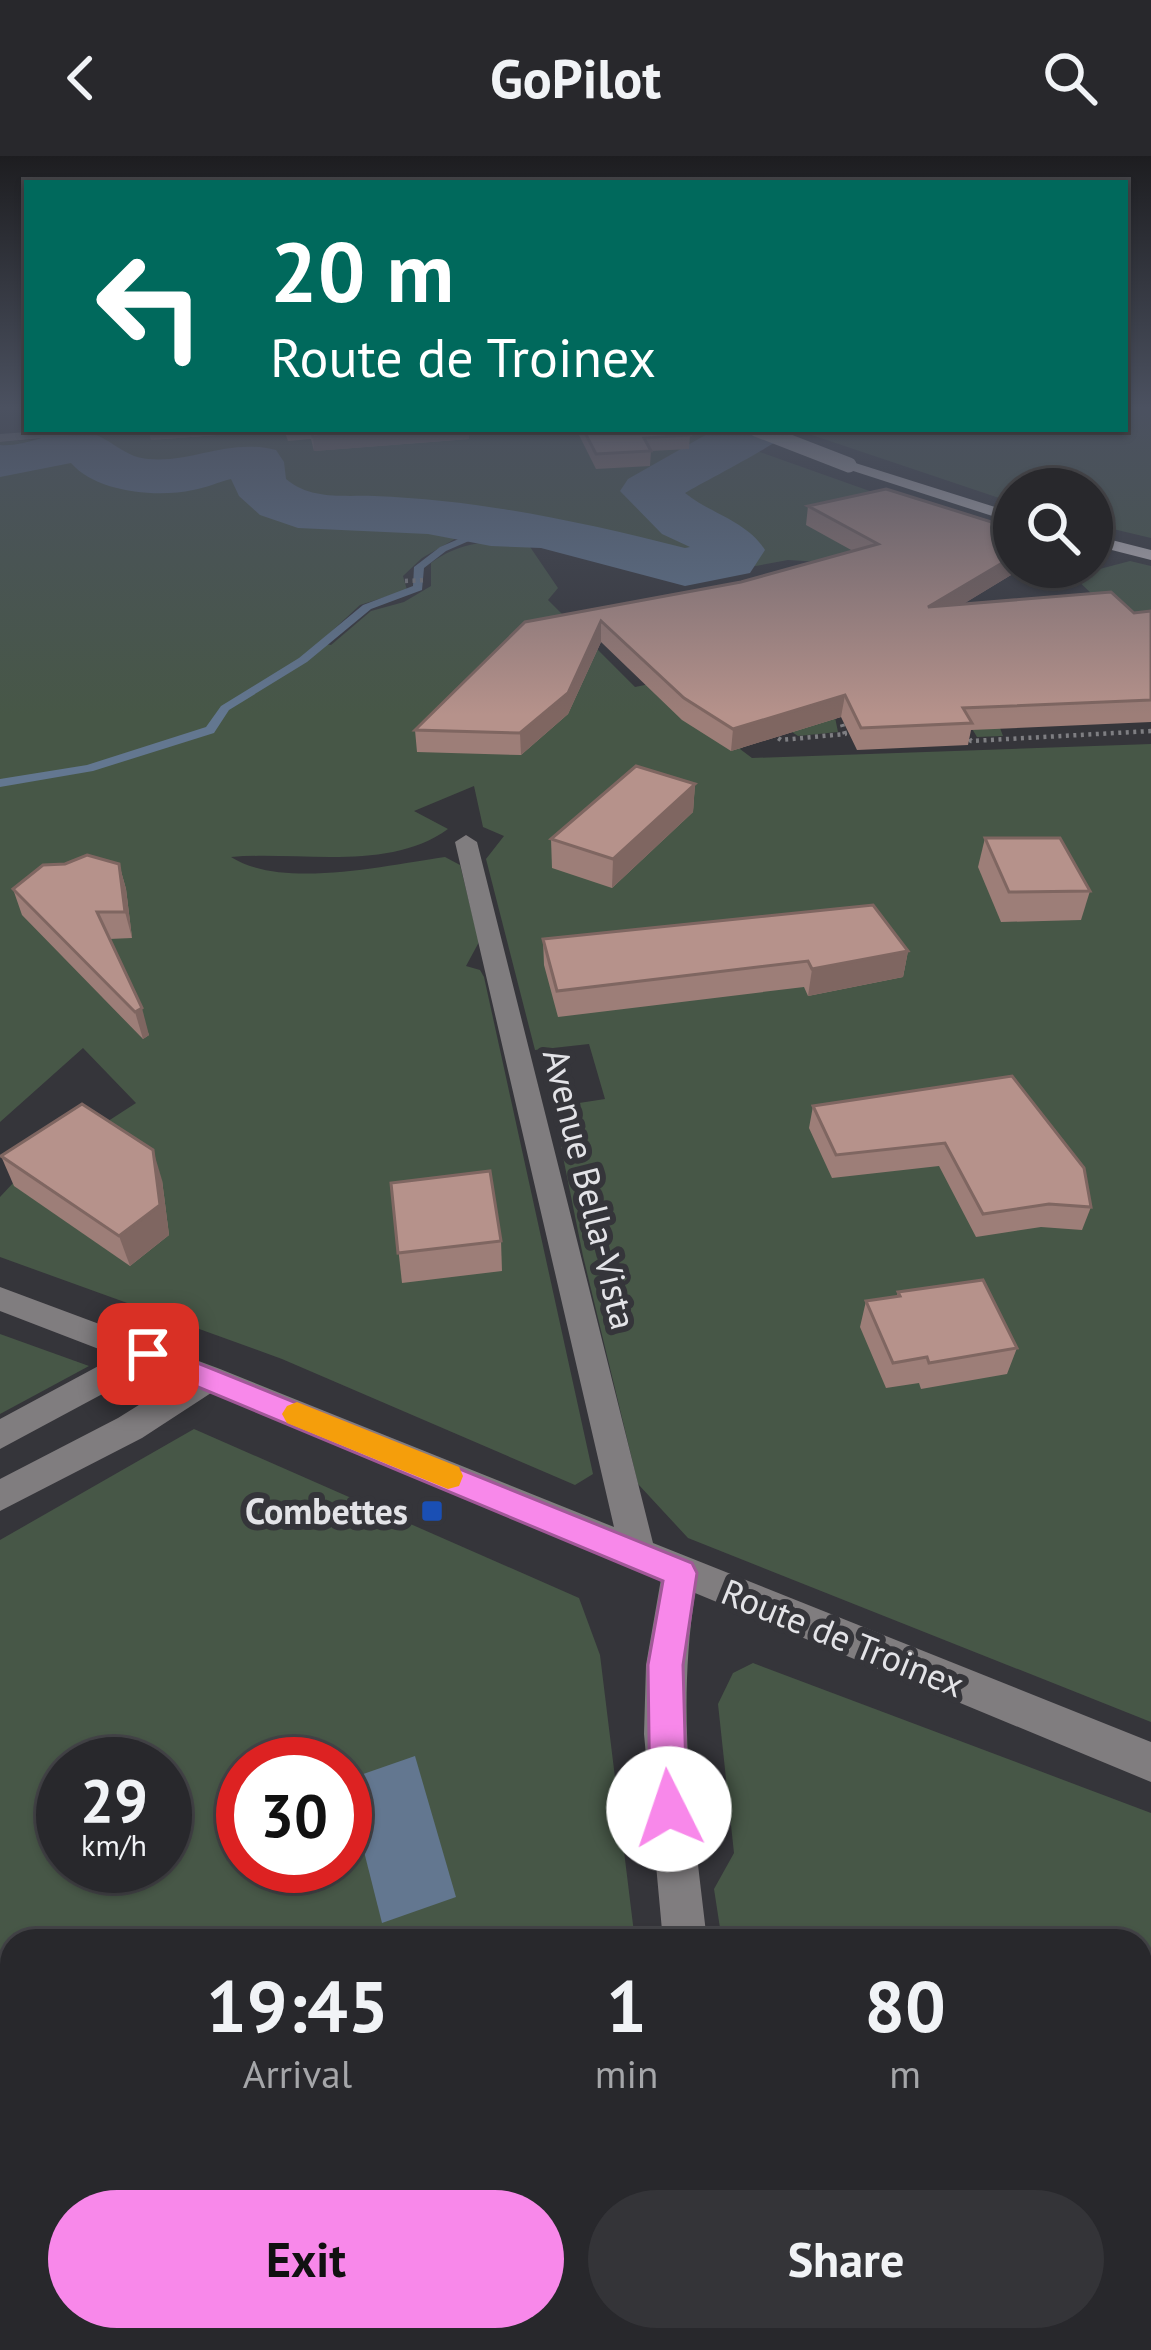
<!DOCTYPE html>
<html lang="en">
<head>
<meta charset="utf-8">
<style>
	body { margin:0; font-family:"PT Sans",sans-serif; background:#343438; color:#f1f3f6; height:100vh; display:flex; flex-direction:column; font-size:45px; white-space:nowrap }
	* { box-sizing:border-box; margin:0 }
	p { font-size:39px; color:#a5a6a9 }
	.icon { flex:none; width:66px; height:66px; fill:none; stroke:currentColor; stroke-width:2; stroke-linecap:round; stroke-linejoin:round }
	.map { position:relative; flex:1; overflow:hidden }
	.details { position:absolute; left:0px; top:1773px; width:1152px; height:423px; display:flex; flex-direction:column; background:#28282c; border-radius:36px 36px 0 0; box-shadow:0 3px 9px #0004,0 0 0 3px #444448 }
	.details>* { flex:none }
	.guide { position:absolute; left:24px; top:24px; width:1104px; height:252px; border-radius:0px; box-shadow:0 3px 9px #0004,0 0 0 3px #444448; background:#00695c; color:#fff; overflow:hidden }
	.tools { position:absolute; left:993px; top:312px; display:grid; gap:24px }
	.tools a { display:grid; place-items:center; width:120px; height:120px; border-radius:50%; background:#28282c; box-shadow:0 3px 9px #0004,0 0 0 3px #444448; font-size:60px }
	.speed { position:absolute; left:36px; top:1581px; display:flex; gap:24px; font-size:60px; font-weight:700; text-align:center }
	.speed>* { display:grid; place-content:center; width:156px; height:156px; border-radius:50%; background:#28282c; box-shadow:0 3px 9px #0004,0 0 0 3px #444448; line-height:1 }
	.speed small { font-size:30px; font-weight:400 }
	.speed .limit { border:18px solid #d22; background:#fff; color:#111 }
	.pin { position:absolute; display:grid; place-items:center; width:102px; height:102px; color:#fff; margin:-51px; border-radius:24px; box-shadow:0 6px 18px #0006 }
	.me { position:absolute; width:132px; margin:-66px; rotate:356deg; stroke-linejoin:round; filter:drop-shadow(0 0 9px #0008) }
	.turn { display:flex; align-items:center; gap:42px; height:252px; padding:0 48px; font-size:54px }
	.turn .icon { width:156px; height:156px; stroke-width:2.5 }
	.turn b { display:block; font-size:84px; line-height:102px }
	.eta { display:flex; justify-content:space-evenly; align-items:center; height:204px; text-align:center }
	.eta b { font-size:72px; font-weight:700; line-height:84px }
	.button { display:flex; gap:24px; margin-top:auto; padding:24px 48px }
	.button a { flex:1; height:138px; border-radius:72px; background:#f888ea; color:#111; font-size:48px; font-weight:700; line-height:138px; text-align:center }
	.button a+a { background:#343438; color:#f1f3f6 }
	header { display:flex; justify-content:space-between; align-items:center; height:156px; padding:0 48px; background:#28282c; font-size:54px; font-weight:700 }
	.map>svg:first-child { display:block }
	.green { fill:#475747; fill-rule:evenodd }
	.water { fill:#637790 }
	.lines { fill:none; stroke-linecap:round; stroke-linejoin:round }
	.stream { fill:#637790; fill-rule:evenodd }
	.river { fill:#637790; fill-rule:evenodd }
	.path { stroke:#7e7e82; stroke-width:4.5; stroke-dasharray:3 4.5; stroke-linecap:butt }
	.minor { fill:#807d7f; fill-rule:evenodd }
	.major { fill:#cbc4c8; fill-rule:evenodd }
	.major-bridge { stroke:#cbc4c8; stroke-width:15 }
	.wall { fill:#9d7e78 }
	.shaded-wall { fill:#7f6661 }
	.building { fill:#b6928b; stroke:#7f6661; stroke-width:3 }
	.route { fill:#f888ea; stroke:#a15898; stroke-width:3 }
	.slow { fill:#f59e0b }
	.transit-dot { fill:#1a4fb4; stroke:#35353a; stroke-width:4.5 }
	.labels { text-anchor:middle; stroke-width:12; stroke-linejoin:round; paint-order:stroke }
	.street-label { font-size:36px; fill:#e3e3e7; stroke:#35353a }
	.poi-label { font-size:36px; font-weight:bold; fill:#e3e3e7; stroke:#35353a; text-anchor:end }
</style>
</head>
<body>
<header><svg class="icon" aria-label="back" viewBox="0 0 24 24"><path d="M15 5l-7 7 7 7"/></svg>GoPilot<svg class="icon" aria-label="search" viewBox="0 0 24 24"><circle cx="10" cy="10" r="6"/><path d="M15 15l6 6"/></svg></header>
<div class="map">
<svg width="1151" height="2194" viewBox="0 0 1151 2194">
	<rect width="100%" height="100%" fill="#35353a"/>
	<g class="green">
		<path d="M 1125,252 L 1151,252 L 1151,382 L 1092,368 L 1092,333 L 1014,333 L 1014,347 L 794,273 L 1125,273 Z"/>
		<path d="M 177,273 L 721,273 L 740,281 L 746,291 L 971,371 L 820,406 L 788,404 L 691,422 L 636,412 L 548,383 L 524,382 L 558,432 L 548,444 L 635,531 L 821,493 L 838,576 L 798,580 L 781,569 L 740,593 L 752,602 L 1151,588 L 1151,1566 L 688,1382 L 638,1328 L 583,1100 L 553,951 L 605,943 L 589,888 L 535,894 L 486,703 L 504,680 L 483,671 L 474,630 L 414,655 L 448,673 C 389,716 300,695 231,701 C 282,734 387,709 445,701 L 460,709 L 479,786 L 466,810 L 480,814 L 484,821 L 593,1318 L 575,1329 L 282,1203 L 0,1101 L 0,1041 L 14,1026 L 136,947 L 83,892 L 0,966 L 0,286 ZM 465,377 L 515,381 C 484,387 459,386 431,407 L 431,430 L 404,446 L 371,455 L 331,489 L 319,487 L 360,449 L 407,434 L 403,420 L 422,402 Z"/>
		<path d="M 1130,405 L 1151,410 L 1151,565 L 1000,572 L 1003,580 L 977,581 L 968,566 L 1132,476 L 1073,420 Z"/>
		<path d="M 0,1178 L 89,1210 L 0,1258 Z"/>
		<path d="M 194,1273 L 579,1442 L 600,1499 L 635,1785 L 12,1785 L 12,2184 L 684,2184 L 686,2194 L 0,2194 L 0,1384 ZM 63,1608 L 165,1608 L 165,1710 L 63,1710 ZM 243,1608 L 345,1608 L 345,1710 L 243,1710 Z"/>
		<path d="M 753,1507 L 1151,1657 L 1151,2194 L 788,2194 L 786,2184 L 1140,2184 L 1140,1785 L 722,1785 L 714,1733 L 734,1697 L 718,1548 L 733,1517 Z"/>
	</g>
	<path class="water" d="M 415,1600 L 456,1741 L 382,1767 L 346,1624 Z"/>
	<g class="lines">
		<path class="stream" d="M 491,369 L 496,372 L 494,374 L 446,395 L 424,412 L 422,434 L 371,453 L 307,506 L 229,554 L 214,577 L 93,615 L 0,631 L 0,623 L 87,609 L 206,571 L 221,550 L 299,502 L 363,449 L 413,430 L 414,411 L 440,391 Z"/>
		<path class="river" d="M 716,273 L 792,273 C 784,285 705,325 685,337 C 711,358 747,365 765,394 L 750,417 L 685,430 L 541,392 L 491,390 L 428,378 L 298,372 L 260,359 L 239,340 L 231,323 C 218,326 206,332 193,334 C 156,342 96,336 71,307 L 0,321 L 0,289 C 25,291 48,277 73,275 C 104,272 119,301 148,303 C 194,307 227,282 276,294 L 284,306 L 286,323 C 311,344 342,339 374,340 C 481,344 582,366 685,392 L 690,391 L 662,378 L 620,335 L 628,323 Z"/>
		<g class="path">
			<path d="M 405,425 L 427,424"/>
			<path d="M 965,577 L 971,585 L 1151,575"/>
			<path d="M 772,578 L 781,584 L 845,578 L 842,568 L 849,567"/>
		</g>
		<g class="minor">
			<path d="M 70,273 L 136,273 L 0,286 L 0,278 Z"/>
			<path d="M 466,679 L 477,686 L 653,1387 L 1151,1586 L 1151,1626 L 695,1437 C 676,1562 693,1661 707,1785 L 663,1785 L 644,1578 L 646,1509 L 661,1423 L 211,1237 L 142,1282 L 0,1355 L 0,1323 L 118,1262 L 179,1224 L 149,1213 L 0,1293 L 0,1263 L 117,1200 L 0,1155 L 0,1131 L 220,1213 L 614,1371 L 455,686 Z"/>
			<path d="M 709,2184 L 761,2184 L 763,2194 L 711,2194 Z"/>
		</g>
		<g class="major">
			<path d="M 849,305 L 1014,357 L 1014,367 L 844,312 Z"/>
			<path d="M 1092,379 L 1151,394 L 1151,404 L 1092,389 Z"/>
		</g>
		<path class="major-bridge" d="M 756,273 L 849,309"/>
	</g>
	<g class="wall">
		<path d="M 149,273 L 469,273 L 469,283 L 314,295 L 311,283 L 288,285 L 284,274 L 151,284 Z"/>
		<path d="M 576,273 L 686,273 L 690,279 L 689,293 L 651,295 L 650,310 L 596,313 Z"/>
		<path d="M 808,350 L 1024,411 L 963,448 L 1134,457 L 1151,455 L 1151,566 L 971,574 L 968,589 L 857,594 L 841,561 L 731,595 L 682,564 L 601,486 L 568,558 L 521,599 L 417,596 L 415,574 L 525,466 L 741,426 L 853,395 L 806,369 Z"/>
		<path d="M 695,628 L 693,656 L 612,732 L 552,712 L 551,683 Z"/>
		<path d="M 985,682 L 1090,735 L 1081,764 L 1001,766 L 978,711 Z"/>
		<path d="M 119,708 L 126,733 L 132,782 L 109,783 L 149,879 L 143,883 L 22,759 L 13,733 Z"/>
		<path d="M 543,783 L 908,795 L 903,821 L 808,840 L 804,831 L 558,861 L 544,809 Z"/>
		<path d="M 1012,920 L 1091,1051 L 1082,1074 L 1041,1071 L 976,1081 L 939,1010 L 832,1022 L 809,972 L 813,950 Z"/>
		<path d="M 1,1000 L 162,1024 L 169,1079 L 130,1110 L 14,1030 Z"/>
		<path d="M 391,1027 L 501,1085 L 502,1115 L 402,1127 Z"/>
		<path d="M 898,1136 L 1017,1192 L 1007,1218 L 921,1233 L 919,1227 L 886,1232 L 860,1171 L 866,1145 L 897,1140 Z"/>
		<path d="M 1102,2184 L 1137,2184 L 1118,2192 Z"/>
	</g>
	<g class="shaded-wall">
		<path d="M 149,273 L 284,273 L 284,274 L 151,284 Z"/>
		<path d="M 419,273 L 469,273 L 469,283 L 314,295 L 313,281 Z"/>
		<path d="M 1014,400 L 1014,411 L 1024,411 L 924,472 L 928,451 Z"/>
		<path d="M 601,465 L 601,486 L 568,558 L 521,599 L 520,577 Z"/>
		<path d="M 845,539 L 841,561 L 731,595 L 733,573 Z"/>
		<path d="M 695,628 L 693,656 L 612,732 L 613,703 Z"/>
		<path d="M 119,708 L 126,733 L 132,782 L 125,756 Z"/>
		<path d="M 908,795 L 903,821 L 808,840 L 812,813 Z"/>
		<path d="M 142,852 L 149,879 L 143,883 L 135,856 Z"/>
		<path d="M 153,994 L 162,1024 L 169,1079 L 130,1110 L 119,1080 Z"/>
	</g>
	<g class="building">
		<path d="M 310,273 L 419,273 L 313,281 Z"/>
		<path d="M 583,273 L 686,273 L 690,279 L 644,282 L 651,295 L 596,298 Z"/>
		<path d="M 886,333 L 1014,373 L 1014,400 L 928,451 L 1111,436 L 1134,457 L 1151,455 L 1151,544 L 963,552 L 972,567 L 861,572 L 845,539 L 733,573 L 684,542 L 601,465 L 568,537 L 520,577 L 415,574 L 525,466 L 741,426 L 878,388 L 808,350 Z"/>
		<path d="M 636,610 L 695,628 L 613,703 L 551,683 Z"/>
		<path d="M 985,682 L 1060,682 L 1090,735 L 1009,736 Z"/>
		<path d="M 87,699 L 119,708 L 125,756 L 97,756 L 142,852 L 135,856 L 13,733 L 43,709 L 65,708 Z"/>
		<path d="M 873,749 L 908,795 L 812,813 L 808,805 L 557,835 L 543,783 Z"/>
		<path d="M 1012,920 L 1084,1012 L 1091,1051 L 1049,1048 L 983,1058 L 945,987 L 836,999 L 813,950 Z"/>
		<path d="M 82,948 L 153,994 L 160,1049 L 119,1080 L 1,1000 Z"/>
		<path d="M 490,1015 L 501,1085 L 398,1097 L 391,1027 Z"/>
		<path d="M 983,1124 L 1017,1192 L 929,1207 L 927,1201 L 893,1207 L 866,1145 L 900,1140 L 898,1136 Z"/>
		<path d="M 1140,1958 L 1151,1963 L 1151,2095 L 1140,2182 Z"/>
	</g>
	<linearGradient id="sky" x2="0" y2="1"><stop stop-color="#1d1d20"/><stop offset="0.45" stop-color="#4b5160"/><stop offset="1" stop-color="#4b5160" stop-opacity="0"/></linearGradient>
	<rect width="1151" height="559" fill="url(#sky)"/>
	<path class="route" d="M 148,1187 L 692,1407 L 697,1417 L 683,1509 L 687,1653 L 682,1666 L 669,1671 L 656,1666 L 650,1653 L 648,1509 L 663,1425 L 138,1206 L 133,1198 L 138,1190 Z"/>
	<path class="slow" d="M 297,1246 L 459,1311 L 463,1320 L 459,1330 L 448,1333 L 287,1267 L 282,1258 L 287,1250 Z"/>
	<rect class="transit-dot" x="420" y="1343" width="24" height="24" rx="6"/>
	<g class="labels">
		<g class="street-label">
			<text transform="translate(590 1033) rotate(76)" y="13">Avenue Bella-Vista</text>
			<text transform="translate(843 1482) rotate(22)" y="13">Route de Troinex</text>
		</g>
		<g class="poi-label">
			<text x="408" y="1368">Combettes</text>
		</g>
	</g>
</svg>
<div class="tools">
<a><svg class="icon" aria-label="search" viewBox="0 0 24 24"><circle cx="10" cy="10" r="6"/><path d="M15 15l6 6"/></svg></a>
</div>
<div class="speed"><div>29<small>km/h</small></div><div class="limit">30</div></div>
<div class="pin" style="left:148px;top:1198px;background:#d93025"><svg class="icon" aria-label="arrive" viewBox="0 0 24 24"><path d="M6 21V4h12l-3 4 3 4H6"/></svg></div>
<svg class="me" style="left:669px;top:1653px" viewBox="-20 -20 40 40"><circle r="19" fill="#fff"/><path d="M0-13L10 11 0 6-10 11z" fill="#f888ea"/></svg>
<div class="guide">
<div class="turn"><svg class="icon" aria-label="left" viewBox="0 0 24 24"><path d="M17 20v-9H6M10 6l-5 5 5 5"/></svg><div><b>20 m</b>Route de Troinex</div></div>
</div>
<section class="details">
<div class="eta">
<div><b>19:45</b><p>Arrival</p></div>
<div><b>1</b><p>min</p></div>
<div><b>80</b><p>m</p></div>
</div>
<div class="button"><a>Exit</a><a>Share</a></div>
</section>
</div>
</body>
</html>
